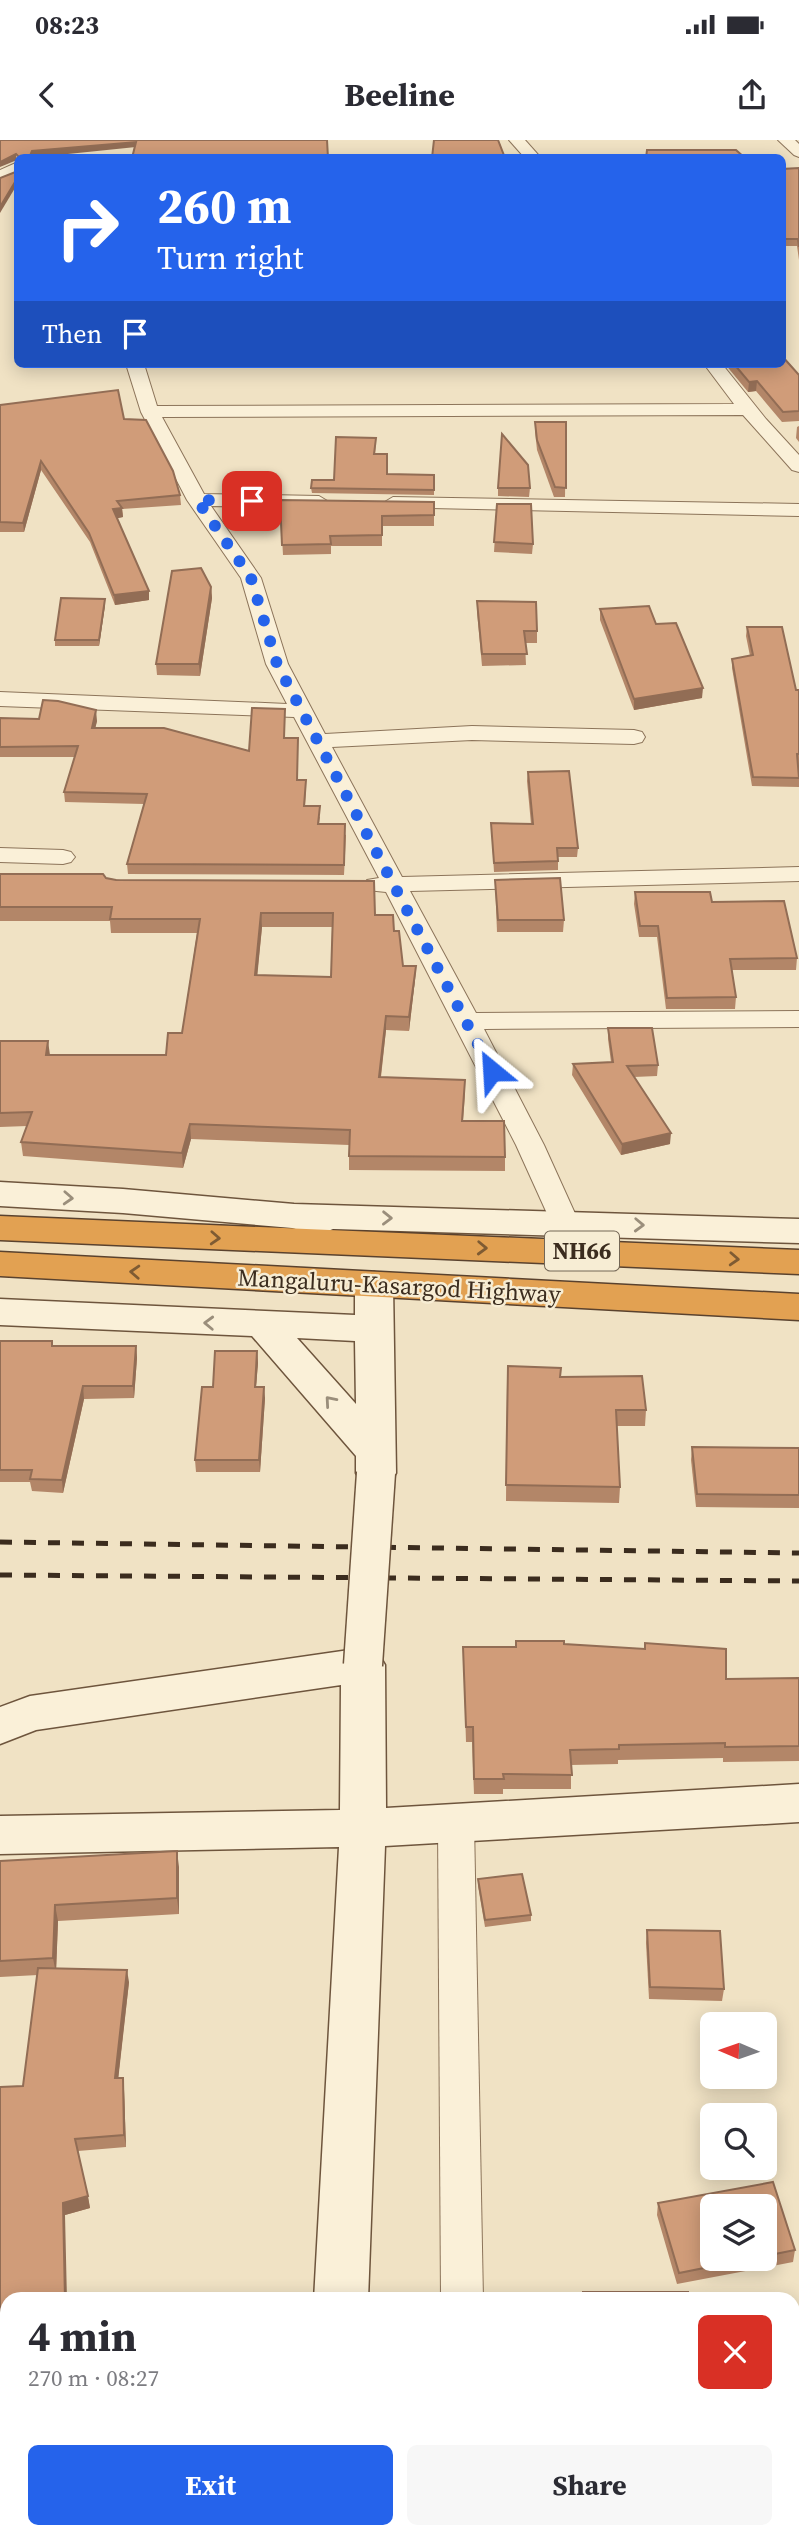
<!DOCTYPE html>
<html lang="en">
<head>
<meta charset="utf-8">
<style>
	body { margin:0; font-family:"Source Serif 4",serif; background:#f7f7f7; color:#2b2b33; height:100vh; display:flex; flex-direction:column; font-size:26px; white-space:nowrap }
	* { box-sizing:border-box; margin:0 }
	p { font-size:23px; color:#7c7c81 }
	.icon { flex:none; width:38px; height:38px; fill:none; stroke:currentColor; stroke-width:2; stroke-linecap:round; stroke-linejoin:round }
	.map { position:relative; flex:1; overflow:hidden }
	.drawer { position:absolute; left:0px; top:2152px; width:800px; height:247px; display:flex; flex-direction:column; background:#fff; border-radius:21px 21px 0 0; box-shadow:0 4px 18px #0003 }
	.drawer>* { flex:none }
	.banner { position:absolute; left:14px; top:14px; width:772px; height:214px; border-radius:10px; box-shadow:0 4px 18px #0003; background:#2563eb; color:#fff; overflow:hidden }
	.needle { width:46px; rotate:272deg }
	.buttons { position:absolute; left:700px; top:1872px; display:grid; gap:14px }
	.buttons a { display:grid; place-items:center; width:77px; height:77px; border-radius:10px; background:#fff; box-shadow:0 4px 18px #0003; font-size:35px }
	.pin { position:absolute; display:grid; place-items:center; width:60px; height:60px; color:#fff; margin:-30px; border-radius:14px; box-shadow:0 4px 10px #0006 }
	.me { position:absolute; width:77px; margin:-38px; rotate:333deg; stroke-linejoin:round; filter:drop-shadow(0 0 5px #0008) }
	.turn { display:flex; align-items:center; gap:24px; height:147px; padding:0 28px; font-size:32px }
	.turn .icon { width:91px; height:91px; stroke-width:2.5 }
	.turn b { display:block; font-size:49px; line-height:60px }
	.then { display:flex; align-items:center; height:66px; padding:0 28px; background:#0003; gap:14px; font-size:26px }
	.round { display:grid; place-items:center; flex:none; width:74px; height:74px; border-radius:10px; background:#f7f7f7 }
	.overview { display:flex; align-items:center; justify-content:space-between; height:119px; padding:0 28px }
	h1 { font-size:42px; font-weight:700; line-height:52px }
	.action { display:flex; gap:14px; margin-top:auto; padding:14px 28px }
	.action a { flex:1; height:80px; border-radius:10px; background:#2563eb; color:#fff; font-size:28px; font-weight:700; line-height:80px; text-align:center }
	.action a+a { background:#f7f7f7; color:#2b2b33 }
	.status { display:flex; justify-content:space-between; align-items:center; height:49px; padding:0 35px; background:#fff; direction:ltr }
	.status svg { height:19px; fill:currentColor }
	header { display:flex; justify-content:space-between; align-items:center; height:91px; padding:0 28px; background:#fff; font-size:32px; font-weight:700 }
	.map>svg:first-child { display:block }
	.lines { fill:none; stroke-linecap:round; stroke-linejoin:round }
	.street-casing { stroke:#8c745a; stroke-width:2 }
	.secondary-casing { stroke:#6e553d; stroke-width:3 }
	.highway-casing { stroke:#5a422e; stroke-width:3 }
	.street { fill:#faf0d8; fill-rule:evenodd }
	.secondary { fill:#faf0d8; fill-rule:evenodd }
	.highway { fill:#e2a152; fill-rule:evenodd }
	.rail { stroke:#3b2c1e; stroke-width:5; stroke-dasharray:12 12; stroke-linecap:butt }
	.secondary-bridge-casing { stroke:#6e553d; stroke-width:41; stroke-linecap:butt }
	.secondary-bridge { stroke:#faf0d8; stroke-width:38 }
	.wall { fill:#b38668; fill-rule:evenodd }
	.shaded-wall { fill:#926d55 }
	.building { fill:#d09c79; stroke:#926d55; stroke-width:2; fill-rule:evenodd }
	.oneway { stroke:#9a8e7b }
	.oneway2 { stroke:#7e5b33 }
	.route { stroke:#2563eb; stroke-width:12; stroke-dasharray:0 21.6 }
	.labels { text-anchor:middle; stroke-width:5; stroke-linejoin:round; paint-order:stroke }
	.shield { fill:#f7edd4; stroke:#736655; stroke-width:2 }
	.shield-label { font-size:23px; font-weight:bold; fill:#3b2c1e }
	.street-label { font-size:24px; fill:#3b2c1e; stroke:#f7edd4 }
</style>
</head>
<body>
<div class="status"><b>08:23</b><svg viewBox="0 0 49 12"><path d="M0 12V9h3v3zM5 12V6h3v6zM10 12V3h3v9zM15 12V0h3v12zM26 1h20v11H26zM47 4h2v5h-2z"/></svg></div>
<header><svg class="icon" aria-label="back" viewBox="0 0 24 24"><path d="M15 5l-7 7 7 7"/></svg>Beeline<svg class="icon" aria-label="share" viewBox="0 0 24 24"><path d="M12 15V3M7 8l5-5 5 5M5 13v7h14v-7"/></svg></header>
<div class="map">
<svg width="799" height="2399" viewBox="0 0 799 2399">
	<rect width="100%" height="100%" fill="#f0e2c4"/>
	<g class="lines">
		<defs>
			<g id="street">
				<path d="M 509,0 L 525,0 L 541,18 L 525,18 Z"/>
				<path d="M 778,0 L 795,0 L 799,4 L 799,17 L 794,15 Z"/>
				<path d="M 18,22 L 18,33 L 0,41 L 0,30 Z"/>
				<path d="M 126,224 L 144,224 L 157,266 L 734,264 L 704,224 L 722,224 L 766,279 L 799,315 L 799,332 L 792,330 L 743,275 L 162,277 L 204,354 L 319,356 L 329,362 L 319,368 L 211,366 L 261,438 L 288,524 L 325,594 L 472,586 L 634,590 L 642,592 L 645,597 L 642,602 L 634,604 L 472,600 L 332,607 L 402,737 L 799,727 L 799,741 L 410,751 L 476,873 L 799,871 L 799,887 L 484,889 L 544,1005 L 592,1111 L 588,1118 L 578,1120 L 568,1118 L 564,1111 L 516,1005 L 386,752 L 367,750 L 364,745 L 367,740 L 379,738 L 294,577 L 0,566 L 0,552 L 287,564 L 266,524 L 241,438 L 187,360 L 141,272 Z"/>
				<path d="M 393,357 L 799,364 L 799,376 L 386,367 L 383,363 Z"/>
				<path d="M 0,708 L 63,710 L 71,712 L 75,717 L 71,722 L 63,724 L 0,722 Z"/>
				<path d="M 456,1668 L 469,1673 L 474,1683 L 483,2160 L 441,2160 L 438,1683 L 443,1673 Z"/>
				<path d="M 443,2392 L 487,2392 L 488,2399 L 444,2399 Z"/>
			</g>
			<g id="secondary">
				<path d="M 0,1042 L 123,1049 L 294,1064 L 799,1079 L 799,1103 L 333,1089 L 318,1095 L 292,1088 L 123,1073 L 0,1066 Z"/>
				<path d="M 374,1132 L 387,1136 L 393,1145 L 396,1333 L 390,1343 L 376,1348 L 362,1343 L 356,1333 L 356,1316 L 252,1196 L 0,1185 L 0,1159 L 355,1175 L 355,1145 L 361,1136 ZM 297,1198 L 355,1201 L 356,1264 Z"/>
				<path d="M 363,1508 L 378,1513 L 385,1525 L 386,1668 L 799,1644 L 799,1682 L 385,1706 L 368,2160 L 314,2160 L 339,1707 L 0,1714 L 0,1676 L 340,1670 L 341,1545 L 36,1590 L 0,1604 L 0,1567 L 30,1556 Z"/>
				<rect x="301" y="2392" width="58" height="7"/>
			</g>
			<g id="highway">
				<path d="M 0,1076 L 799,1110 L 799,1134 L 0,1100 Z"/>
				<path d="M 0,1112 L 799,1154 L 799,1180 L 0,1136 Z"/>
			</g>
		</defs>
		<use href="#street" class="street-casing"/>
		<use href="#secondary" class="secondary-casing"/>
		<use href="#highway" class="highway-casing"/>
		<use href="#street" class="street"/>
		<use href="#secondary" class="secondary"/>
		<use href="#highway" class="highway"/>
		<g class="rail">
			<path d="M 0,1402 L 799,1413"/>
			<path d="M 0,1435 L 799,1441"/>
		</g>
		<defs>
			<path id="secondary-bridge" d="M 363,1525 L 376,1333"/>
		</defs>
		<use href="#secondary-bridge" class="secondary-bridge-casing"/>
		<use href="#secondary-bridge" class="secondary-bridge"/>
	</g>
	<g class="wall">
		<path d="M 799,28 L 799,120 L 797,106 L 782,106 L 782,29 Z"/>
		<path d="M 277,224 L 323,224 L 322,228 L 277,227 Z"/>
		<path d="M 725,224 L 782,224 L 799,235 L 799,281 L 782,282 L 756,251 L 748,252 Z"/>
		<path d="M 0,265 L 124,279 L 180,355 L 181,365 L 122,369 L 123,377 L 117,378 L 149,460 L 115,465 L 90,402 L 41,330 L 24,392 L 0,392 Z"/>
		<path d="M 535,282 L 566,282 L 565,357 L 554,357 L 537,310 L 535,291 Z"/>
		<path d="M 799,286 L 799,302 L 796,298 L 797,287 Z"/>
		<path d="M 376,303 L 375,314 L 387,334 L 434,335 L 434,355 L 312,353 L 311,348 L 334,340 Z"/>
		<path d="M 498,348 L 530,348 L 529,357 L 498,356 Z"/>
		<path d="M 280,360 L 434,362 L 434,386 L 382,386 L 382,406 L 331,406 L 331,414 L 283,415 Z"/>
		<path d="M 497,364 L 533,404 L 532,414 L 494,412 Z"/>
		<path d="M 211,447 L 212,458 L 200,536 L 157,535 L 156,524 Z"/>
		<path d="M 477,461 L 537,491 L 537,503 L 525,503 L 526,525 L 482,526 L 477,472 Z"/>
		<path d="M 105,465 L 99,506 L 55,506 L 55,500 Z"/>
		<path d="M 600,469 L 656,484 L 702,558 L 634,570 L 600,480 Z"/>
		<path d="M 747,487 L 796,550 L 799,550 L 799,647 L 752,646 L 732,528 L 732,519 L 750,516 L 746,496 Z"/>
		<path d="M 285,569 L 285,598 L 298,640 L 306,650 L 305,666 L 320,677 L 319,684 L 346,695 L 344,735 L 128,734 L 127,724 L 144,664 L 65,662 L 64,652 L 75,617 L 0,617 L 0,578 L 97,581 L 95,588 L 249,611 Z"/>
		<path d="M 528,632 L 578,708 L 577,717 L 558,717 L 558,730 L 494,732 L 491,683 L 531,684 L 527,641 Z"/>
		<path d="M 0,734 L 106,738 L 375,775 L 394,791 L 403,826 L 416,826 L 415,840 L 409,891 L 386,890 L 381,937 L 465,954 L 463,981 L 505,1017 L 505,1031 L 349,1030 L 349,1005 L 191,999 L 183,1028 L 23,1016 L 21,1002 L 27,986 L 0,987 L 0,901 L 50,915 L 166,915 L 182,893 L 197,793 L 111,793 L 110,781 L 0,781 ZM 262,787 L 332,787 L 331,837 L 257,835 Z"/>
		<path d="M 495,740 L 564,780 L 563,792 L 497,792 Z"/>
		<path d="M 635,752 L 712,762 L 797,818 L 796,830 L 732,830 L 736,857 L 735,869 L 666,869 L 657,797 L 639,797 L 634,764 Z"/>
		<path d="M 608,888 L 658,925 L 657,936 L 634,937 L 670,1004 L 621,1015 L 572,935 L 573,924 L 611,922 L 608,899 Z"/>
		<path d="M 0,1201 L 53,1206 L 136,1206 L 137,1218 L 134,1258 L 84,1259 L 63,1353 L 32,1351 L 30,1342 L 0,1342 Z"/>
		<path d="M 257,1211 L 258,1223 L 256,1247 L 265,1258 L 260,1332 L 196,1332 L 195,1320 L 213,1247 Z"/>
		<path d="M 560,1237 L 646,1270 L 645,1286 L 617,1286 L 620,1347 L 619,1363 L 506,1361 L 507,1242 Z"/>
		<path d="M 692,1307 L 799,1308 L 799,1368 L 696,1367 L 691,1320 Z"/>
		<path d="M 564,1504 L 726,1539 L 799,1538 L 799,1621 L 723,1622 L 723,1618 L 618,1620 L 618,1624 L 571,1625 L 571,1649 L 503,1649 L 503,1654 L 474,1654 L 472,1602 L 466,1602 L 463,1507 L 516,1507 Z"/>
		<path d="M 0,1721 L 179,1727 L 179,1774 L 58,1781 L 56,1829 L 129,1842 L 118,1938 L 124,1950 L 126,2007 L 78,2011 L 90,2068 L 65,2075 L 7,2160 L 7,2208 L 0,2209 L 0,1947 L 23,1946 L 38,1835 L 0,1837 Z"/>
		<path d="M 478,1739 L 531,1775 L 531,1781 L 485,1787 L 478,1746 Z"/>
		<path d="M 647,1790 L 724,1849 L 722,1861 L 649,1859 L 646,1803 Z"/>
		<path d="M 773,2042 L 795,2110 L 793,2122 L 677,2144 L 657,2075 L 658,2063 ZM 712,2067 L 765,2067 L 765,2119 L 712,2119 Z"/>
		<path d="M 778,2392 L 793,2392 L 799,2399 L 779,2399 Z"/>
	</g>
	<g class="shaded-wall">
		<path d="M 136,2 L 136,7 L 29,18 L 32,11 Z"/>
		<path d="M 16,14 L 17,20 L 0,27 L 0,22 Z"/>
		<path d="M 18,37 L 18,43 L 0,73 L 0,67 Z"/>
		<path d="M 757,241 L 756,251 L 748,252 L 749,242 Z"/>
		<path d="M 41,321 L 41,330 L 24,392 L 23,383 Z"/>
		<path d="M 122,368 L 123,377 L 114,379 L 113,369 Z"/>
		<path d="M 211,447 L 212,458 L 200,536 L 199,524 Z"/>
		<path d="M 149,451 L 149,460 L 115,465 L 114,455 Z"/>
		<path d="M 105,459 L 105,465 L 99,506 L 99,500 Z"/>
		<path d="M 703,548 L 702,558 L 634,570 L 634,559 Z"/>
		<path d="M 96,570 L 97,581 L 93,598 L 92,588 Z"/>
		<path d="M 261,773 L 262,787 L 256,849 L 255,835 Z"/>
		<path d="M 416,826 L 415,840 L 409,891 L 409,877 Z"/>
		<path d="M 386,876 L 386,890 L 379,951 L 379,937 Z"/>
		<path d="M 48,901 L 50,915 L 46,915 Z"/>
		<path d="M 190,984 L 191,999 L 183,1028 L 182,1013 Z"/>
		<path d="M 671,993 L 670,1004 L 621,1015 L 622,1004 Z"/>
		<path d="M 136,1206 L 137,1218 L 134,1258 L 133,1246 Z"/>
		<path d="M 257,1211 L 258,1223 L 255,1258 L 255,1247 Z"/>
		<path d="M 83,1246 L 84,1259 L 63,1353 L 62,1340 Z"/>
		<path d="M 264,1247 L 265,1258 L 260,1332 L 259,1320 Z"/>
		<path d="M 177,1711 L 179,1727 L 179,1774 L 177,1758 Z"/>
		<path d="M 55,1765 L 58,1781 L 56,1834 L 53,1818 Z"/>
		<path d="M 127,1830 L 129,1842 L 117,1950 L 115,1938 Z"/>
		<path d="M 123,1938 L 124,1950 L 126,2007 L 124,1995 Z"/>
		<path d="M 88,2056 L 90,2068 L 65,2075 L 67,2160 L 65,2160 L 63,2063 Z"/>
	</g>
	<g class="building">
		<path d="M 0,0 L 327,0 L 328,18 L 132,18 L 136,2 L 32,11 L 29,18 L 20,18 L 16,14 L 0,22 Z"/>
		<path d="M 434,0 L 498,0 L 505,18 L 432,18 Z"/>
		<path d="M 647,10 L 736,10 L 745,18 L 646,18 Z"/>
		<path d="M 799,28 L 799,107 L 798,99 L 782,99 L 782,29 Z"/>
		<path d="M 18,31 L 18,37 L 0,67 L 0,38 Z"/>
		<path d="M 782,216 L 799,235 L 799,271 L 783,272 L 757,241 L 749,242 L 734,224 L 782,224 Z"/>
		<path d="M 118,250 L 124,279 L 146,280 L 173,331 L 180,355 L 117,361 L 122,368 L 113,369 L 149,451 L 114,455 L 89,393 L 41,321 L 23,383 L 0,382 L 0,265 Z"/>
		<path d="M 535,282 L 566,282 L 566,348 L 555,347 L 537,300 Z"/>
		<path d="M 502,294 L 528,325 L 530,348 L 498,348 Z"/>
		<path d="M 336,297 L 376,298 L 374,314 L 387,314 L 387,334 L 434,335 L 434,350 L 311,348 L 312,340 L 334,340 Z"/>
		<path d="M 280,360 L 434,362 L 434,375 L 382,376 L 382,395 L 330,396 L 331,404 L 282,405 Z"/>
		<path d="M 497,364 L 531,364 L 533,404 L 494,402 Z"/>
		<path d="M 201,428 L 211,447 L 199,524 L 156,524 L 172,431 Z"/>
		<path d="M 61,458 L 105,459 L 99,500 L 55,500 Z"/>
		<path d="M 477,461 L 536,462 L 537,491 L 524,491 L 527,514 L 482,514 Z"/>
		<path d="M 649,466 L 656,484 L 676,483 L 703,548 L 634,559 L 600,469 Z"/>
		<path d="M 747,487 L 782,487 L 796,550 L 799,550 L 799,614 L 797,614 L 799,638 L 753,637 L 732,519 L 753,515 Z"/>
		<path d="M 43,560 L 58,561 L 96,570 L 92,588 L 164,588 L 249,611 L 252,568 L 285,569 L 284,598 L 298,598 L 297,640 L 306,640 L 304,666 L 320,666 L 318,684 L 345,684 L 344,725 L 127,724 L 147,654 L 64,652 L 78,606 L 0,607 L 0,578 L 39,579 Z"/>
		<path d="M 569,631 L 578,708 L 557,708 L 558,721 L 494,723 L 491,683 L 533,684 L 528,632 Z"/>
		<path d="M 0,734 L 103,734 L 106,738 L 116,740 L 374,741 L 375,775 L 393,775 L 394,791 L 399,791 L 403,826 L 416,826 L 409,877 L 386,876 L 379,937 L 465,940 L 462,981 L 504,981 L 505,1017 L 349,1016 L 350,990 L 190,984 L 182,1013 L 21,1002 L 32,972 L 0,973 L 0,901 L 48,901 L 46,915 L 166,915 L 168,893 L 182,893 L 200,779 L 110,779 L 112,767 L 0,767 ZM 261,773 L 333,773 L 331,837 L 255,835 Z"/>
		<path d="M 560,738 L 564,780 L 498,780 L 495,740 Z"/>
		<path d="M 635,752 L 710,752 L 712,762 L 784,761 L 797,818 L 730,819 L 736,857 L 667,858 L 658,786 L 640,786 Z"/>
		<path d="M 608,888 L 652,888 L 658,925 L 627,926 L 671,993 L 622,1004 L 573,924 L 613,922 Z"/>
		<path d="M 0,1201 L 52,1201 L 52,1206 L 136,1206 L 133,1246 L 83,1246 L 62,1340 L 30,1339 L 32,1330 L 0,1330 Z"/>
		<path d="M 215,1211 L 257,1211 L 255,1247 L 264,1247 L 259,1320 L 195,1320 L 202,1247 L 213,1247 Z"/>
		<path d="M 508,1226 L 561,1228 L 560,1237 L 642,1236 L 646,1270 L 616,1270 L 620,1347 L 506,1345 Z"/>
		<path d="M 692,1307 L 799,1308 L 799,1355 L 697,1354 Z"/>
		<path d="M 516,1501 L 564,1501 L 564,1504 L 645,1509 L 645,1503 L 726,1509 L 726,1539 L 799,1538 L 799,1606 L 725,1607 L 725,1603 L 619,1605 L 619,1609 L 570,1610 L 572,1635 L 503,1634 L 504,1639 L 474,1639 L 473,1587 L 466,1587 L 463,1507 L 516,1507 Z"/>
		<path d="M 177,1711 L 177,1758 L 55,1765 L 53,1818 L 0,1821 L 0,1721 Z"/>
		<path d="M 522,1734 L 531,1775 L 485,1780 L 478,1739 Z"/>
		<path d="M 647,1790 L 720,1791 L 724,1849 L 650,1847 Z"/>
		<path d="M 38,1828 L 127,1830 L 115,1938 L 123,1938 L 124,1995 L 75,1999 L 88,2056 L 63,2063 L 65,2160 L 7,2160 L 7,2197 L 0,2198 L 0,1947 L 23,1946 Z"/>
		<path d="M 773,2042 L 795,2110 L 765,2116 L 765,2067 L 712,2067 L 712,2119 L 749,2119 L 679,2133 L 658,2063 Z"/>
		<rect x="583" y="2152" width="105" height="8"/>
		<path d="M 793,2335 L 799,2335 L 799,2399 L 783,2399 L 782,2392 L 793,2392 Z"/>
	</g>
	<defs><path id="oneway-chevron" d="M-2-3.5L2.5 0L-2 3.5" fill="none" stroke-width="1.6" stroke-linecap="round" stroke-linejoin="round" transform="scale(1.75)"/></defs>
	<g class="oneway">
		<use href="#oneway-chevron" transform="translate(68 1058) rotate(3)"/>
		<use href="#oneway-chevron" transform="translate(387 1078) rotate(1)"/>
		<use href="#oneway-chevron" transform="translate(639 1085) rotate(2)"/>
		<use href="#oneway-chevron" transform="translate(209 1183) rotate(-178)"/>
		<use href="#oneway-chevron" transform="translate(330 1261) rotate(-131)"/>
	</g>
	<g class="oneway2">
		<use href="#oneway-chevron" transform="translate(215 1098) rotate(3)"/>
		<use href="#oneway-chevron" transform="translate(482 1108) rotate(2)"/>
		<use href="#oneway-chevron" transform="translate(734 1119) rotate(3)"/>
		<use href="#oneway-chevron" transform="translate(135 1132) rotate(-177)"/>
	</g>
	<g class="lines">
		<path class="route" d="M 252,361 L 197,360 L 251,438 L 277,524 L 492,931"/>
	</g>
	<g class="labels">
		<rect class="shield" x="545" y="1091.5" width="74" height="39" rx="5"/>
		<g class="shield-label">
			<text x="582" y="1119">NH66</text>
		</g>
		<g class="street-label">
			<text transform="translate(399 1146) rotate(3)" y="8">Mangaluru-Kasargod Highway</text>
		</g>
	</g>
</svg>
<div class="buttons">
<a><svg class="needle" viewBox="-14 -14 28 28"><path d="M0-13l5 13h-10z" fill="#e53935"/><path d="M0 13l5-13h-10z" fill="#7c7c81"/></svg></a>
<a><svg class="icon" aria-label="search" viewBox="0 0 24 24"><circle cx="10" cy="10" r="6"/><path d="M15 15l6 6"/></svg></a>
<a><svg class="icon" aria-label="layers" viewBox="0 0 24 24"><path d="M12 4l9 5-9 5-9-5zM3 14l9 5 9-5"/></svg></a>
</div>
<div class="pin" style="left:252px;top:361px;background:#d93025"><svg class="icon" aria-label="arrive" viewBox="0 0 24 24"><path d="M6 21V4h12l-3 4 3 4H6"/></svg></div>
<svg class="me" style="left:492px;top:931px" viewBox="-20 -20 40 40"><path d="M0-17L14 15 0 8-14 15z" fill="#2563eb" stroke="#fff" stroke-width="4"/></svg>
<div class="banner">
<div class="turn"><svg class="icon" aria-label="right" viewBox="0 0 24 24"><path d="M7 20v-9h11M14 6l5 5-5 5"/></svg><div><b>260 m</b>Turn right</div></div>
<div class="then">Then<svg class="icon" aria-label="arrive" viewBox="0 0 24 24"><path d="M6 21V4h12l-3 4 3 4H6"/></svg></div>
</div>
<section class="drawer">
<div class="overview"><div><h1>4 min</h1><p>270 m · 08:27</p></div><a class="round" style="background:#d93025;color:#fff"><svg class="icon" aria-label="close" viewBox="0 0 24 24"><path d="M6 6l12 12M18 6L6 18"/></svg></a></div>
<div class="action"><a>Exit</a><a>Share</a></div>
</section>
</div>
</body>
</html>
